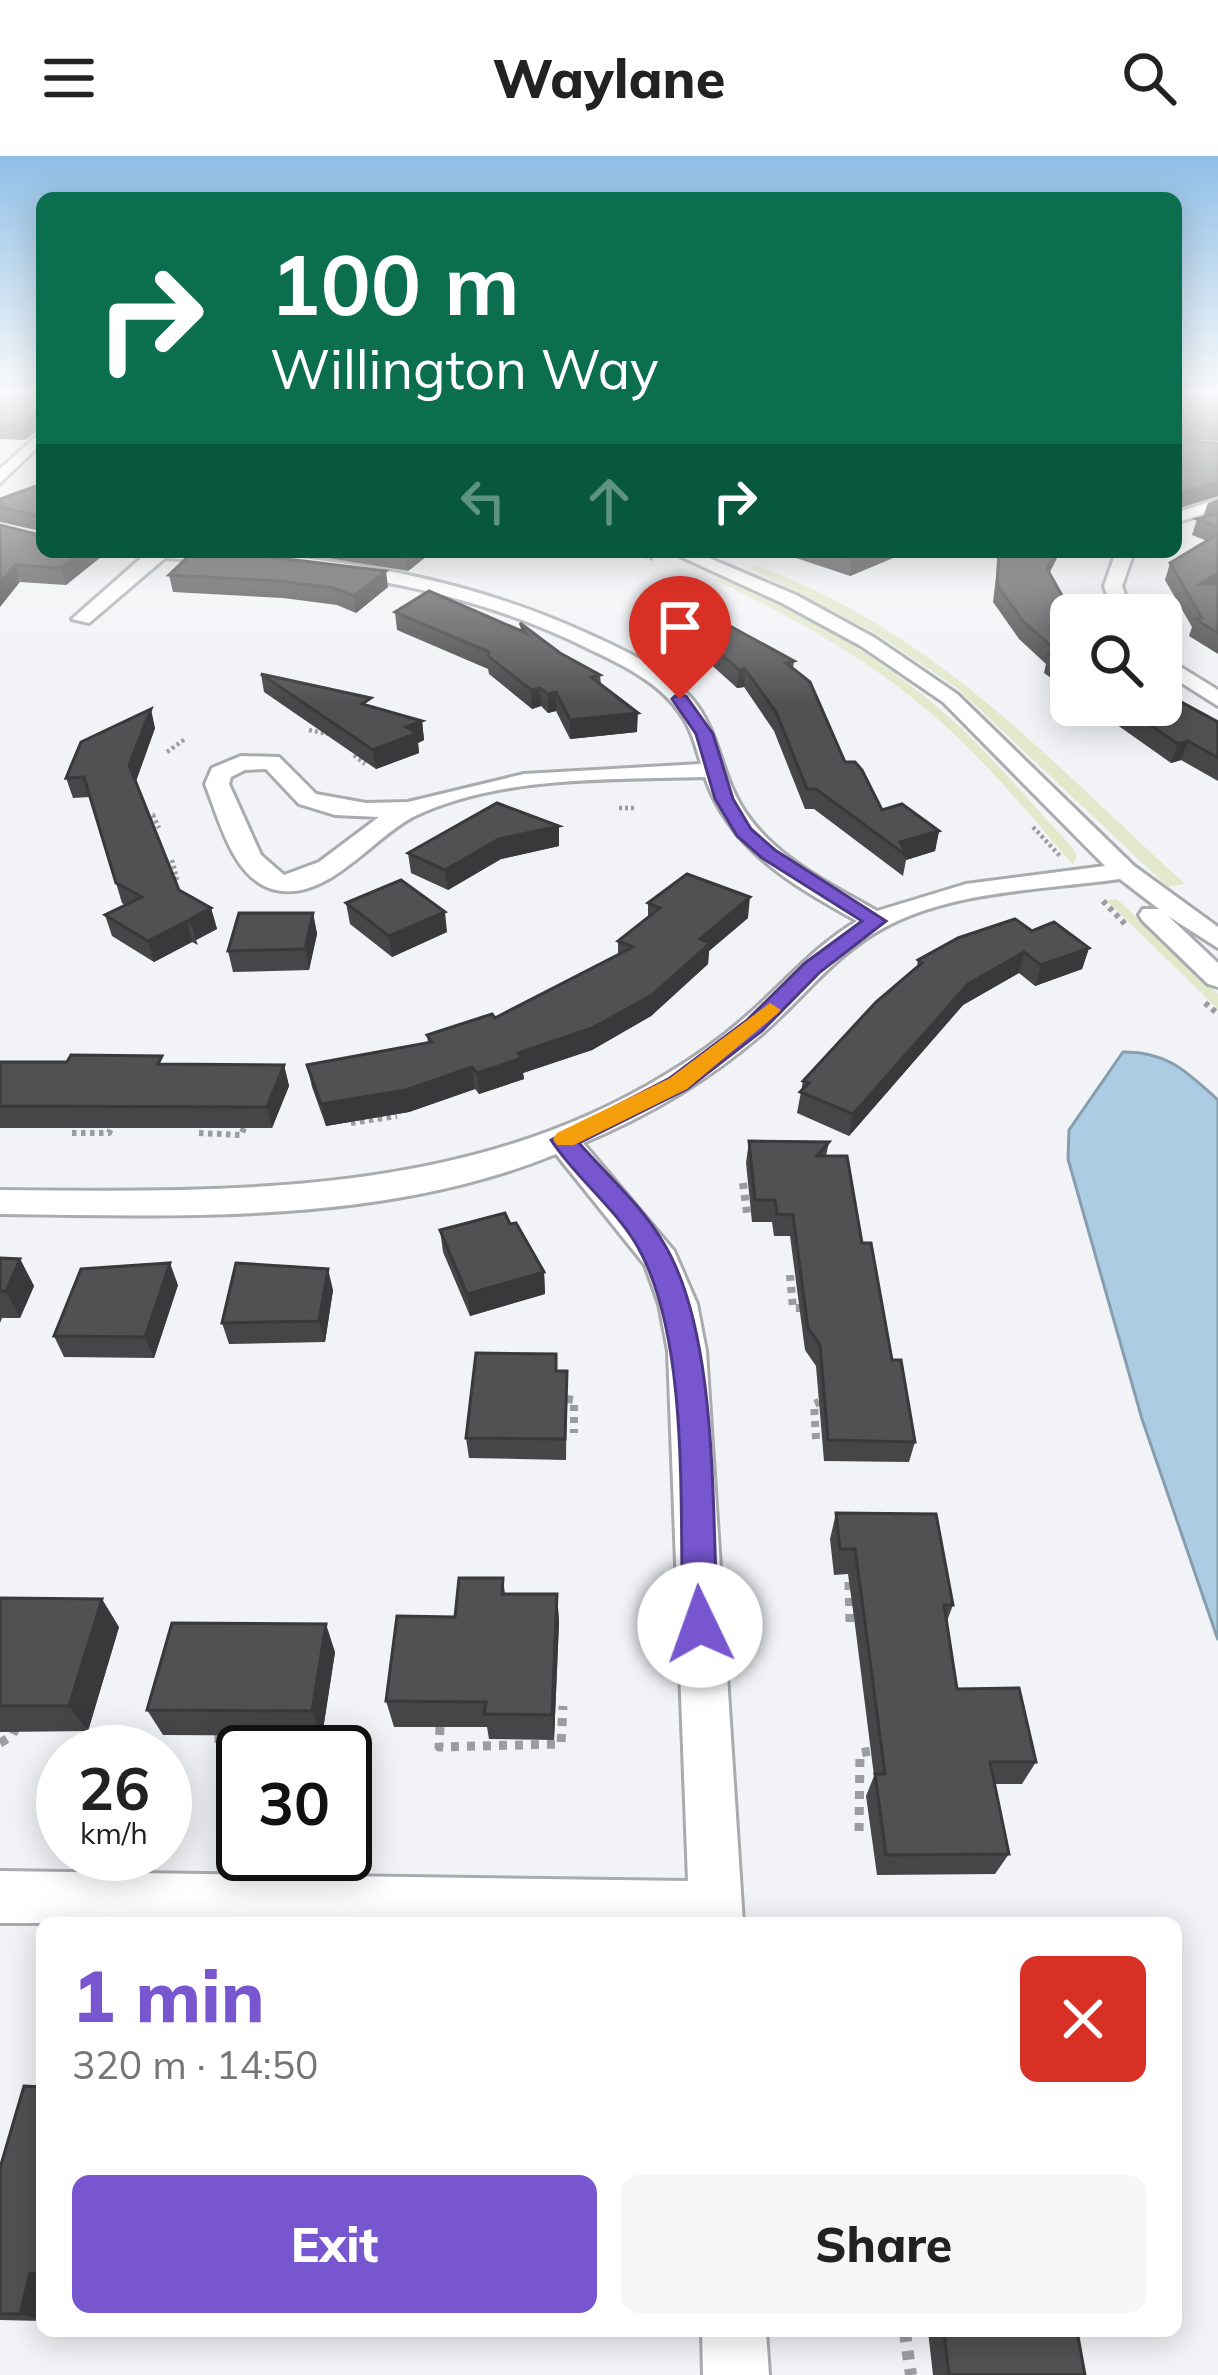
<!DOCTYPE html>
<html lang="en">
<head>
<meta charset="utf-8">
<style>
	body { margin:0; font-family:Mulish,sans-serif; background:#f6f6f6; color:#222; height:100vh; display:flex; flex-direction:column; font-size:45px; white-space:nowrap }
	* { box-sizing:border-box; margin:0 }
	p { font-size:39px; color:#767676 }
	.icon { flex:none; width:66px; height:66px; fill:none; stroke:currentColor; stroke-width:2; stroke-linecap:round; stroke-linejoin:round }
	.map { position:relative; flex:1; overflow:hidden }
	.sheet { position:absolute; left:36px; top:1761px; width:1146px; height:420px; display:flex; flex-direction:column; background:#fff; border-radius:18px; box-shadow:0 6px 30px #0003 }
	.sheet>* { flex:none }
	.banner { position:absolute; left:36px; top:36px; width:1146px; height:366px; border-radius:18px; box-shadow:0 6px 30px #0003; background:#0b6e4f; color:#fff; overflow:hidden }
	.controls { position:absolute; left:1050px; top:438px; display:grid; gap:24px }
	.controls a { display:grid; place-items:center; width:132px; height:132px; border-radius:18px; background:#fff; box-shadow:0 6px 30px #0003; font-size:60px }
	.speed { position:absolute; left:36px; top:1569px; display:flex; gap:24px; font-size:60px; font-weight:700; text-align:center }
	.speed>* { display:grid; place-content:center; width:156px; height:156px; border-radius:50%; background:#fff; box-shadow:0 6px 30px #0003; line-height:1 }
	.speed small { font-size:30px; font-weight:400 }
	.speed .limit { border:6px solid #111; border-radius:18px; background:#fff; color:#111 }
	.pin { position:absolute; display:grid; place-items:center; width:102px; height:102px; color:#fff; margin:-123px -51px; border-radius:50% 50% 50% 0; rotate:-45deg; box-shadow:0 0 12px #0007 }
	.pin .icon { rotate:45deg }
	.me { position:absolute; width:132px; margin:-66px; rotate:357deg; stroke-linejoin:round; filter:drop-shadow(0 0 9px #0008) }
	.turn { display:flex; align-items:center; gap:42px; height:252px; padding:0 36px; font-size:54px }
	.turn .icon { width:156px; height:156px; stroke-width:2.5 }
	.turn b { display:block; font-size:84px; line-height:102px }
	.lanes { display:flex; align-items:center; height:114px; padding:0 36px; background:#0003; justify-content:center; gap:60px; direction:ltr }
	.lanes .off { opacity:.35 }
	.round { display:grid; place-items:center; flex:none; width:126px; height:126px; border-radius:18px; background:#f6f6f6 }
	.summary { display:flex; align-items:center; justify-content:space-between; height:204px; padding:0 36px }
	h1 { font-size:72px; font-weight:800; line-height:90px; color:#7756d0 }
	.button { display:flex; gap:24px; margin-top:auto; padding:24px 36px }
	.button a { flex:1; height:138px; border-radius:18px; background:#7756d0; color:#fff; font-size:48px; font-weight:800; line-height:138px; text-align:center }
	.button a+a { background:#f6f6f6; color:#222 }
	header { display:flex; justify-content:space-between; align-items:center; height:156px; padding:0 36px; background:#fff; font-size:54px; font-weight:800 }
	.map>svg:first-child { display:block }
	.green { fill:#e2e9cb }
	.water { fill:#abcce2; stroke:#879eae; stroke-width:3 }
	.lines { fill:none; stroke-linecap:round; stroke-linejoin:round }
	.street-casing { stroke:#a9abae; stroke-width:6 }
	.path-far4 { stroke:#9b9c9e; stroke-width:4.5; stroke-dasharray:3 3; stroke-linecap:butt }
	.path-far3 { stroke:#9b9c9e; stroke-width:6; stroke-dasharray:4.5 4.5; stroke-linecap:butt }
	.path-far2 { stroke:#9b9c9e; stroke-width:8; stroke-dasharray:6 6; stroke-linecap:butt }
	.path-far1 { stroke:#9b9c9e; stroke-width:9; stroke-dasharray:8 8; stroke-linecap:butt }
	.path { stroke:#9b9c9e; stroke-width:12; stroke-dasharray:9 9; stroke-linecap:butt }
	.street { fill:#fff; fill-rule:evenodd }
	.wall { fill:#464547 }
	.shaded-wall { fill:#39383a }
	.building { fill:#515053; stroke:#39383a; stroke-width:3 }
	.route { fill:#7756d0; stroke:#4d3887; stroke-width:3 }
	.slow { fill:#f59e0b }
</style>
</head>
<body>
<header><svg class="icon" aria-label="menu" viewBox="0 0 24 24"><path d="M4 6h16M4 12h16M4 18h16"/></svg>Waylane<svg class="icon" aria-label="search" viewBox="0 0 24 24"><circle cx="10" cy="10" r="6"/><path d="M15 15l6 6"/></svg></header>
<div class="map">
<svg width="1218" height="2219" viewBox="0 0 1218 2219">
	<rect width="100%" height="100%" fill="#f1f3f6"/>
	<g class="green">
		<path d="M 756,409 C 940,479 1044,600 1185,728 L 1168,731 L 957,532 L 873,476 L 749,412 Z"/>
		<path d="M 720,422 C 809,459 894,508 964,575 C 1002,612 1036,653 1072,691 L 1077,700 L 1073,709 C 1031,660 989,609 941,566 C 873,505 795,462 713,423 Z"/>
		<path d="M 1117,743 L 1218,838 L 1218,853 L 1106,744 Z"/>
	</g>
	<path class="water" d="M 1123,896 C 1167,895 1187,916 1218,944 L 1218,1484 L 1142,1263 L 1068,1003 L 1069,974 Z"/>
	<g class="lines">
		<defs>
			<g id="street">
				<path d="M 42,275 L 42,287 L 0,327 L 0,313 Z"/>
				<path d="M 1218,343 L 1218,353 L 1176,367 L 1176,357 Z"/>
				<path d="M 239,396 C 363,405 479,427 593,480 C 628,496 667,514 692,543 C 715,570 719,603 733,634 C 759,694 823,724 877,755 L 966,728 L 1105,710 L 943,546 L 861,490 L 782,447 L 671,396 L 695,396 L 796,439 L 875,482 L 957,538 L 1134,710 L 1218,771 L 1218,792 L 1168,760 L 1218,807 L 1218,831 L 1208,828 L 1143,765 L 1139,759 L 1143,753 L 1159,753 L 1120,723 C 1042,734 958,734 887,770 C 838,795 804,841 763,877 C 709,924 648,960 583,987 L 674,1095 L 697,1148 L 706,1195 L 743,1767 L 0,1767 L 0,1715 L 688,1725 L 668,1195 L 659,1148 L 645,1109 L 556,998 C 382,1069 184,1060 0,1058 L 0,1034 C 227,1036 464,1042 665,919 C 699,899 731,875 760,848 C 791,819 820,787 857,765 C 793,729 730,694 705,621 C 611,624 502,619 415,660 C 372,681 326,749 272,733 C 232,721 219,662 205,628 L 212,612 L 241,600 L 279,601 L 316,638 L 366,647 L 408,646 L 524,618 L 701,608 C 696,590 691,572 680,557 C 660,527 623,509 591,494 C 456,426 314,411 165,402 L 89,467 L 72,463 L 148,396 ZM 266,613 L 299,648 L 335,659 L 379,661 L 319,706 L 284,719 L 261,699 L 229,628 L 231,621 L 245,614 Z"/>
				<path d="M 1116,396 L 1134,396 L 1122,430 L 1132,459 L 1114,459 L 1104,430 Z"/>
				<path d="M 1161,499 L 1218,534 L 1218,550 L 1161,514 Z"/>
				<path d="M 702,2175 L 766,2175 L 769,2219 L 703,2219 Z"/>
			</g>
		</defs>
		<use href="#street" class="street-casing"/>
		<g class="path-far4">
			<path d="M 633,396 L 654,403"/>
			<path d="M 309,574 L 328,578"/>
			<path d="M 167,596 L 185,583"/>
			<path d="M 354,599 L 365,608"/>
			<path d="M 619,652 L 637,652"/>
			<path d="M 147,660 L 153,659 L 159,672"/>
			<path d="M 1033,671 L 1060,700"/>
			<path d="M 172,704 L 177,722 L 172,724"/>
		</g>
		<g class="path-far3">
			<path d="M 1103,745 L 1126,769"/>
			<path d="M 1205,847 L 1218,858"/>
			<path d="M 351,967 L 397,960"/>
			<path d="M 72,977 L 109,977 L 112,970"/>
			<path d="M 199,977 L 241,979 L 244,972"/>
		</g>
		<g class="path-far2">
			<path d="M 743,1027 L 747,1057 L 751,1057"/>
			<path d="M 790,1119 L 793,1152 L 801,1152"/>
			<path d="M 567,1243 L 574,1244 L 574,1277"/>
			<path d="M 816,1283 L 814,1248 L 819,1246"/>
		</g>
		<g class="path-far1">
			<path d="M 849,1426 L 850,1468"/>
			<path d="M 440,1571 L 439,1591 L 561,1588 L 563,1550"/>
			<path d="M 219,1579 L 219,1589 L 277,1591"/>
			<path d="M 0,1587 L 12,1580 L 17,1569"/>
			<path d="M 859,1675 L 860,1597 L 870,1595"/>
		</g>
		<path class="path" d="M 905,2177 L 911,2219"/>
		<use href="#street" class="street"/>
	</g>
	<g class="wall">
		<path d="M 0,237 L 42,237 L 25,284 L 0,283 Z"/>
		<path d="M 1176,237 L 1218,237 L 1218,285 L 1177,283 L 1218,287 L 1218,340 L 1176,353 Z"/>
		<path d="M 42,328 L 107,396 L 66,429 L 20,426 L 0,369 L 36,378 L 40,375 L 0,366 L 0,343 Z"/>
		<path d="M 1218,343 L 1218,498 L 1189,480 L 1192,471 L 1165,424 L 1170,407 L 1207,385 L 1192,379 L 1197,363 L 1203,361 L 1208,347 Z"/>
		<path d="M 258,396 L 432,396 L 408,415 L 321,401 Z"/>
		<path d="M 778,396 L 907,396 L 850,420 Z"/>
		<path d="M 999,396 L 1049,418 L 1071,459 L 1071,536 L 1044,517 L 1046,508 L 1019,483 L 993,446 Z"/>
		<path d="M 169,419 L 388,431 L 356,457 L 337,449 L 283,442 L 173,436 Z"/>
		<path d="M 667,451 L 794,505 L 793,513 L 845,606 L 882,654 L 939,675 L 935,695 L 906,704 L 903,720 L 814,653 L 805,653 L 774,575 L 744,531 L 737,532 L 666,468 Z"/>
		<path d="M 395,456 L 521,475 L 520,467 L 560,497 L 600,519 L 601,528 L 637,576 L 570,583 L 556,555 L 548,557 L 541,550 L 532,553 L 489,518 L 488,513 L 397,474 Z"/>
		<path d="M 261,518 L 422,565 L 424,584 L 418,587 L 419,597 L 376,613 L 264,536 Z"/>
		<path d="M 1089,549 L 1161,549 L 1218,566 L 1218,625 L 1181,604 L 1171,607 Z"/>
		<path d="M 155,572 L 136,625 L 179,734 L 211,752 L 217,773 L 196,784 L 198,789 L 192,786 L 154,806 L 112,780 L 105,759 L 125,749 L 122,747 L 90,641 L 73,642 L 66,622 Z"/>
		<path d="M 559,670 L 559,690 L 501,703 L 448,734 L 411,717 L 408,697 Z"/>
		<path d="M 346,747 L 447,776 L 392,801 L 350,768 Z"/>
		<path d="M 648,747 L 748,762 L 709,795 L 708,808 L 651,860 L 592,894 L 523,917 L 524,923 L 479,938 L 475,933 L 409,956 L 326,970 L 312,931 L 307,909 L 428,886 L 427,879 L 495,862 L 618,798 L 618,785 L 648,761 Z"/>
		<path d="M 313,757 L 317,778 L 309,814 L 233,816 L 228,795 Z"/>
		<path d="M 1032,775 L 1089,792 L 1082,813 L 1035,830 L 1019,817 L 963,849 L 849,980 L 797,957 L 803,925 L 917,811 L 918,804 Z"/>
		<path d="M 0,906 L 284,909 L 289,930 L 272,972 L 0,972 Z"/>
		<path d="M 749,985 L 829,986 L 826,1000 L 862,1087 L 915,1286 L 909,1306 L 824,1305 L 816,1210 L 805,1194 L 790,1080 L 774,1080 L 772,1066 L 752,1066 L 746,1007 Z"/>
		<path d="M 440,1074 L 544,1116 L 545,1138 L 470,1160 L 443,1096 Z"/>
		<path d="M 0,1102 L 20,1103 L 34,1130 L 20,1162 L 2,1162 L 0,1167 Z"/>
		<path d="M 178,1129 L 154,1202 L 64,1201 L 54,1180 Z"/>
		<path d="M 333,1134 L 325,1186 L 229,1188 L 222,1167 Z"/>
		<path d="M 567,1215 L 566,1304 L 469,1302 L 466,1282 Z"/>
		<path d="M 836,1357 L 953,1449 L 947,1465 L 957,1533 L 1036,1606 L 1022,1628 L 995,1628 L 1009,1698 L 995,1718 L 877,1719 L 866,1640 L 874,1620 L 855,1469 L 848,1418 L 834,1419 L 830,1383 Z"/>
		<path d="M 503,1422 L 505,1438 L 557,1438 L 559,1466 L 554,1584 L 489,1583 L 487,1571 L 394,1571 L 386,1545 L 455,1461 Z"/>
		<path d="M 0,1442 L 119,1471 L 88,1575 L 0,1576 Z"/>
		<path d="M 335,1496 L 322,1580 L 163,1579 L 147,1554 Z"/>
		<path d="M 42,1931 L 42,2165 L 0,2164 L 0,2012 Z"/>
		<path d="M 928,2175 L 1077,2175 L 1085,2219 L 933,2219 Z"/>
	</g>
	<g class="shaded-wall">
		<path d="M 38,257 L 42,271 L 25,284 L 21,270 Z"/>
		<path d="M 1218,326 L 1218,340 L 1176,353 L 1178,338 Z"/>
		<path d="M 82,396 L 107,396 L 66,429 L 61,412 Z"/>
		<path d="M 409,396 L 432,396 L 408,415 L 406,399 Z"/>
		<path d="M 871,396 L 907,396 L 850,420 L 852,403 Z"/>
		<path d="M 1056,396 L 1060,396 L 1043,430 L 1047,413 Z"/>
		<path d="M 15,409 L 20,426 L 0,451 L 0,427 Z"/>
		<path d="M 386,415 L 388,431 L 356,457 L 354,440 Z"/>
		<path d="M 1218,417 L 1218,431 L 1200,428 Z"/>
		<path d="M 745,513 L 744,531 L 737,532 L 739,514 Z"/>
		<path d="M 540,532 L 541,550 L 532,553 L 531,534 Z"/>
		<path d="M 556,536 L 556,555 L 548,557 L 548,538 Z"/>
		<path d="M 151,553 L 155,572 L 135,628 L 129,609 Z"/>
		<path d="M 638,557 L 637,576 L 570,583 L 570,564 Z"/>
		<path d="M 422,565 L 424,584 L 418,587 L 419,597 L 376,613 L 373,594 L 406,571 Z"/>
		<path d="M 1188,585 L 1181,604 L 1171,607 L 1178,588 Z"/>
		<path d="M 559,670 L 559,690 L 501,703 L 448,734 L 445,714 L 499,683 Z"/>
		<path d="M 939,675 L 935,695 L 906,704 L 907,700 L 900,686 Z"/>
		<path d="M 750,741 L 748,762 L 709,795 L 708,808 L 651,860 L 592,894 L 523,917 L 524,923 L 479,938 L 477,917 L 518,897 L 700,783 Z"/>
		<path d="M 211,752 L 217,773 L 196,784 L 190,763 Z"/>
		<path d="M 445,756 L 447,776 L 392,801 L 389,780 Z"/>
		<path d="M 313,757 L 317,778 L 309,814 L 305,793 Z"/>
		<path d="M 187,765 L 192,786 L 154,806 L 148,785 Z"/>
		<path d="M 1089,792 L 1082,813 L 1035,830 L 1041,809 Z"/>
		<path d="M 1024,796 L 1019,817 L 963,849 L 849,980 L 853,958 L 968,828 Z"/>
		<path d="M 284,909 L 289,930 L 272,972 L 267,951 Z"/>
		<path d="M 472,911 L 475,933 L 409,956 L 326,970 L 321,948 Z"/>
		<path d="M 20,1103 L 34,1130 L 20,1162 L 6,1135 Z"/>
		<path d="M 170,1107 L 178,1129 L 154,1202 L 145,1181 Z"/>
		<path d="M 328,1113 L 333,1134 L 325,1186 L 319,1165 Z"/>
		<path d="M 544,1116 L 545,1138 L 470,1160 L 467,1138 Z"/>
		<path d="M 557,1438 L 559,1466 L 554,1584 L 552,1559 Z"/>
		<path d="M 102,1443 L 119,1471 L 88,1575 L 69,1550 Z"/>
		<path d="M 326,1468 L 335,1496 L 322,1580 L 312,1555 Z"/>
		<path d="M 30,2117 L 42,2121 L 42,2164 L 20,2158 Z"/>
	</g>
	<g class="building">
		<path d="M 0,237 L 42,237 L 42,269 L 38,257 L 21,270 L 0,269 L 0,246 L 12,240 Z"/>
		<path d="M 1176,237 L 1218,237 L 1218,271 L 1180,268 L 1176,272 Z"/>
		<path d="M 1176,277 L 1177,284 L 1218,287 L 1218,326 L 1176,338 Z"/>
		<path d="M 42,328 L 42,396 L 82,396 L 61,412 L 15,409 L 0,427 L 0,369 L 36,378 L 42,374 L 38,360 L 0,351 L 0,343 Z"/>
		<path d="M 1218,358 L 1218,371 L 1197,363 Z"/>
		<path d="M 1218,378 L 1218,417 L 1200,428 L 1218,428 L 1218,477 L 1195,463 L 1202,462 L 1170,407 Z"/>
		<path d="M 193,396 L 228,396 L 386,415 L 354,440 L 334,432 L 280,425 L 169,419 Z"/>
		<path d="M 830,396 L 871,396 L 852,403 Z"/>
		<path d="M 999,396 L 1056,396 L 1047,413 L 1073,459 L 1071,459 L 1071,514 L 1048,499 L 1053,492 L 1023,465 L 997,429 Z"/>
		<path d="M 429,435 L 526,477 L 520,467 L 560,497 L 600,519 L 591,521 L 638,557 L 570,564 L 556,536 L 548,538 L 540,532 L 531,534 L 488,500 L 489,496 L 395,456 Z"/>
		<path d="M 675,440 L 794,505 L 786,507 L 810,526 L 845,606 L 855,606 L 862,614 L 882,654 L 902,648 L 939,675 L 900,686 L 907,700 L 816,633 L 807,633 L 776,556 L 745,513 L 739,514 L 667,451 Z"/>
		<path d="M 261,518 L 371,542 L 362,548 L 422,565 L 406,571 L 417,577 L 373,594 Z"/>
		<path d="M 1161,535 L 1218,566 L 1218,602 L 1188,585 L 1178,588 L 1121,549 L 1161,549 Z"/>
		<path d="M 151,553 L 129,609 L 179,734 L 211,752 L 190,763 L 192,768 L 187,765 L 148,785 L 105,759 L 142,741 L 116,727 L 84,621 L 66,622 L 81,586 Z"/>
		<path d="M 497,647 L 559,670 L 499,683 L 445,714 L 408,697 Z"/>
		<path d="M 687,718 L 750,741 L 700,783 L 710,787 L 652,839 L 592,872 L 518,897 L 522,902 L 477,917 L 472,911 L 406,934 L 321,948 L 307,909 L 432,886 L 427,879 L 492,858 L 495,862 L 633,791 L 618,785 L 660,752 L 648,747 Z"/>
		<path d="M 401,724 L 445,756 L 389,780 L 346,747 Z"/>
		<path d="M 239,757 L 313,757 L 305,793 L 228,795 Z"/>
		<path d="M 1015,763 L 1032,775 L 1054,766 L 1089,792 L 1041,809 L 1024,796 L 968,828 L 853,958 L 800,936 L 809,927 L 803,925 L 876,846 L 922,807 L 918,804 L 958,782 Z"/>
		<path d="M 71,899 L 162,900 L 158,908 L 284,909 L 267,951 L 0,950 L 0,906 L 67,906 Z"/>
		<path d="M 749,985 L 829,986 L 817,1000 L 847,1000 L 862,1087 L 871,1087 L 892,1204 L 901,1204 L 915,1286 L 828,1284 L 820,1189 L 808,1172 L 793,1059 L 777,1058 L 775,1044 L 755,1044 Z"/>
		<path d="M 505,1057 L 510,1068 L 516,1067 L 544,1116 L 467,1138 L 440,1074 Z"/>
		<path d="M 0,1102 L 20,1103 L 6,1135 L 0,1135 Z"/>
		<path d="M 170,1107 L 145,1181 L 54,1180 L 81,1113 Z"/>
		<path d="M 236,1107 L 328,1113 L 319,1165 L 222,1167 Z"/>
		<path d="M 476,1197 L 556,1198 L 556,1215 L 567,1215 L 565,1283 L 466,1282 Z"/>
		<path d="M 836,1357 L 936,1358 L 953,1449 L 944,1449 L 957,1533 L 1019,1532 L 1036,1606 L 990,1606 L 1009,1698 L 886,1699 L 875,1618 L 885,1618 L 862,1444 L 855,1393 L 840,1393 Z"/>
		<path d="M 459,1422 L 503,1422 L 502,1438 L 557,1438 L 552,1559 L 484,1558 L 486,1546 L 386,1545 L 397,1460 L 455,1461 Z"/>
		<path d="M 0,1442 L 102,1443 L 69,1550 L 0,1550 Z"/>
		<path d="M 172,1467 L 326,1468 L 312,1555 L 147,1554 Z"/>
		<path d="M 24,1930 L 42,1931 L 42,2118 L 30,2117 L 20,2158 L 0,2158 L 0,2012 Z"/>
		<path d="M 944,2175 L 1077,2175 L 1085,2219 L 949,2219 Z"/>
	</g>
	<linearGradient id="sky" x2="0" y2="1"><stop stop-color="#8fbee6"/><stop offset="0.43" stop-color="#f9fafb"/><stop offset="1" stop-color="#f9fafb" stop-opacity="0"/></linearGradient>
	<rect width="1218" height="548" fill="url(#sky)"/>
	<path class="route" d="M 675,540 L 686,540 L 713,578 L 733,643 L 751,673 L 775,694 L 886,765 L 820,816 L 762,875 L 687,933 L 579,987 C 606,1018 642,1050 663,1086 C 720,1179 711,1359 718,1469 L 713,1481 L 700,1485 L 688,1481 L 683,1469 C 679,1360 690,1194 642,1099 C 621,1056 577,1024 551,984 L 670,922 L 746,865 L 805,807 L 862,765 L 762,702 L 737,680 L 715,643 L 696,578 L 672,543 Z"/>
	<path class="slow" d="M 770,847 L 781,854 L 777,858 L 687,933 L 574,989 L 557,989 L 553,983 L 557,977 L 670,922 Z"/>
</svg>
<div class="controls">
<a><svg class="icon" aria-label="search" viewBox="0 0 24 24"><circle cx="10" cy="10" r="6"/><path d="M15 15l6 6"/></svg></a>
</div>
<div class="speed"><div>26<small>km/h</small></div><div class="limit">30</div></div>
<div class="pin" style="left:680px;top:543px;background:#d93025"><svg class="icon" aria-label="arrive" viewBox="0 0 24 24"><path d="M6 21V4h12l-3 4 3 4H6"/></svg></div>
<svg class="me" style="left:700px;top:1469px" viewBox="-20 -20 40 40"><circle r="19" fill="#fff"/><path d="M0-13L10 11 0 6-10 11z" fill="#7756d0"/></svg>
<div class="banner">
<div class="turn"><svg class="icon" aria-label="right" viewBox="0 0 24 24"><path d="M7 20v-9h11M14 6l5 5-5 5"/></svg><div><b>100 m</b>Willington Way</div></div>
<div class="lanes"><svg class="icon off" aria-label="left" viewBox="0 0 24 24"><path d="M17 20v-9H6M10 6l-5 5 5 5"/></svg><svg class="icon off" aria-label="ahead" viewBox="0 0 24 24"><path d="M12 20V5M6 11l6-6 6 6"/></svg><svg class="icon" aria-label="right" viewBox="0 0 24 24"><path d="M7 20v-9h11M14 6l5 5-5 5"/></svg></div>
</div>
<section class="sheet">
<div class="summary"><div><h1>1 min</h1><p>320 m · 14:50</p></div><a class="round" style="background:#d93025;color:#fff"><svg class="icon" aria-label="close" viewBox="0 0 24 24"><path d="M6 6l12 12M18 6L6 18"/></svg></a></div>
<div class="button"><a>Exit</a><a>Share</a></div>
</section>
</div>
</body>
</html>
